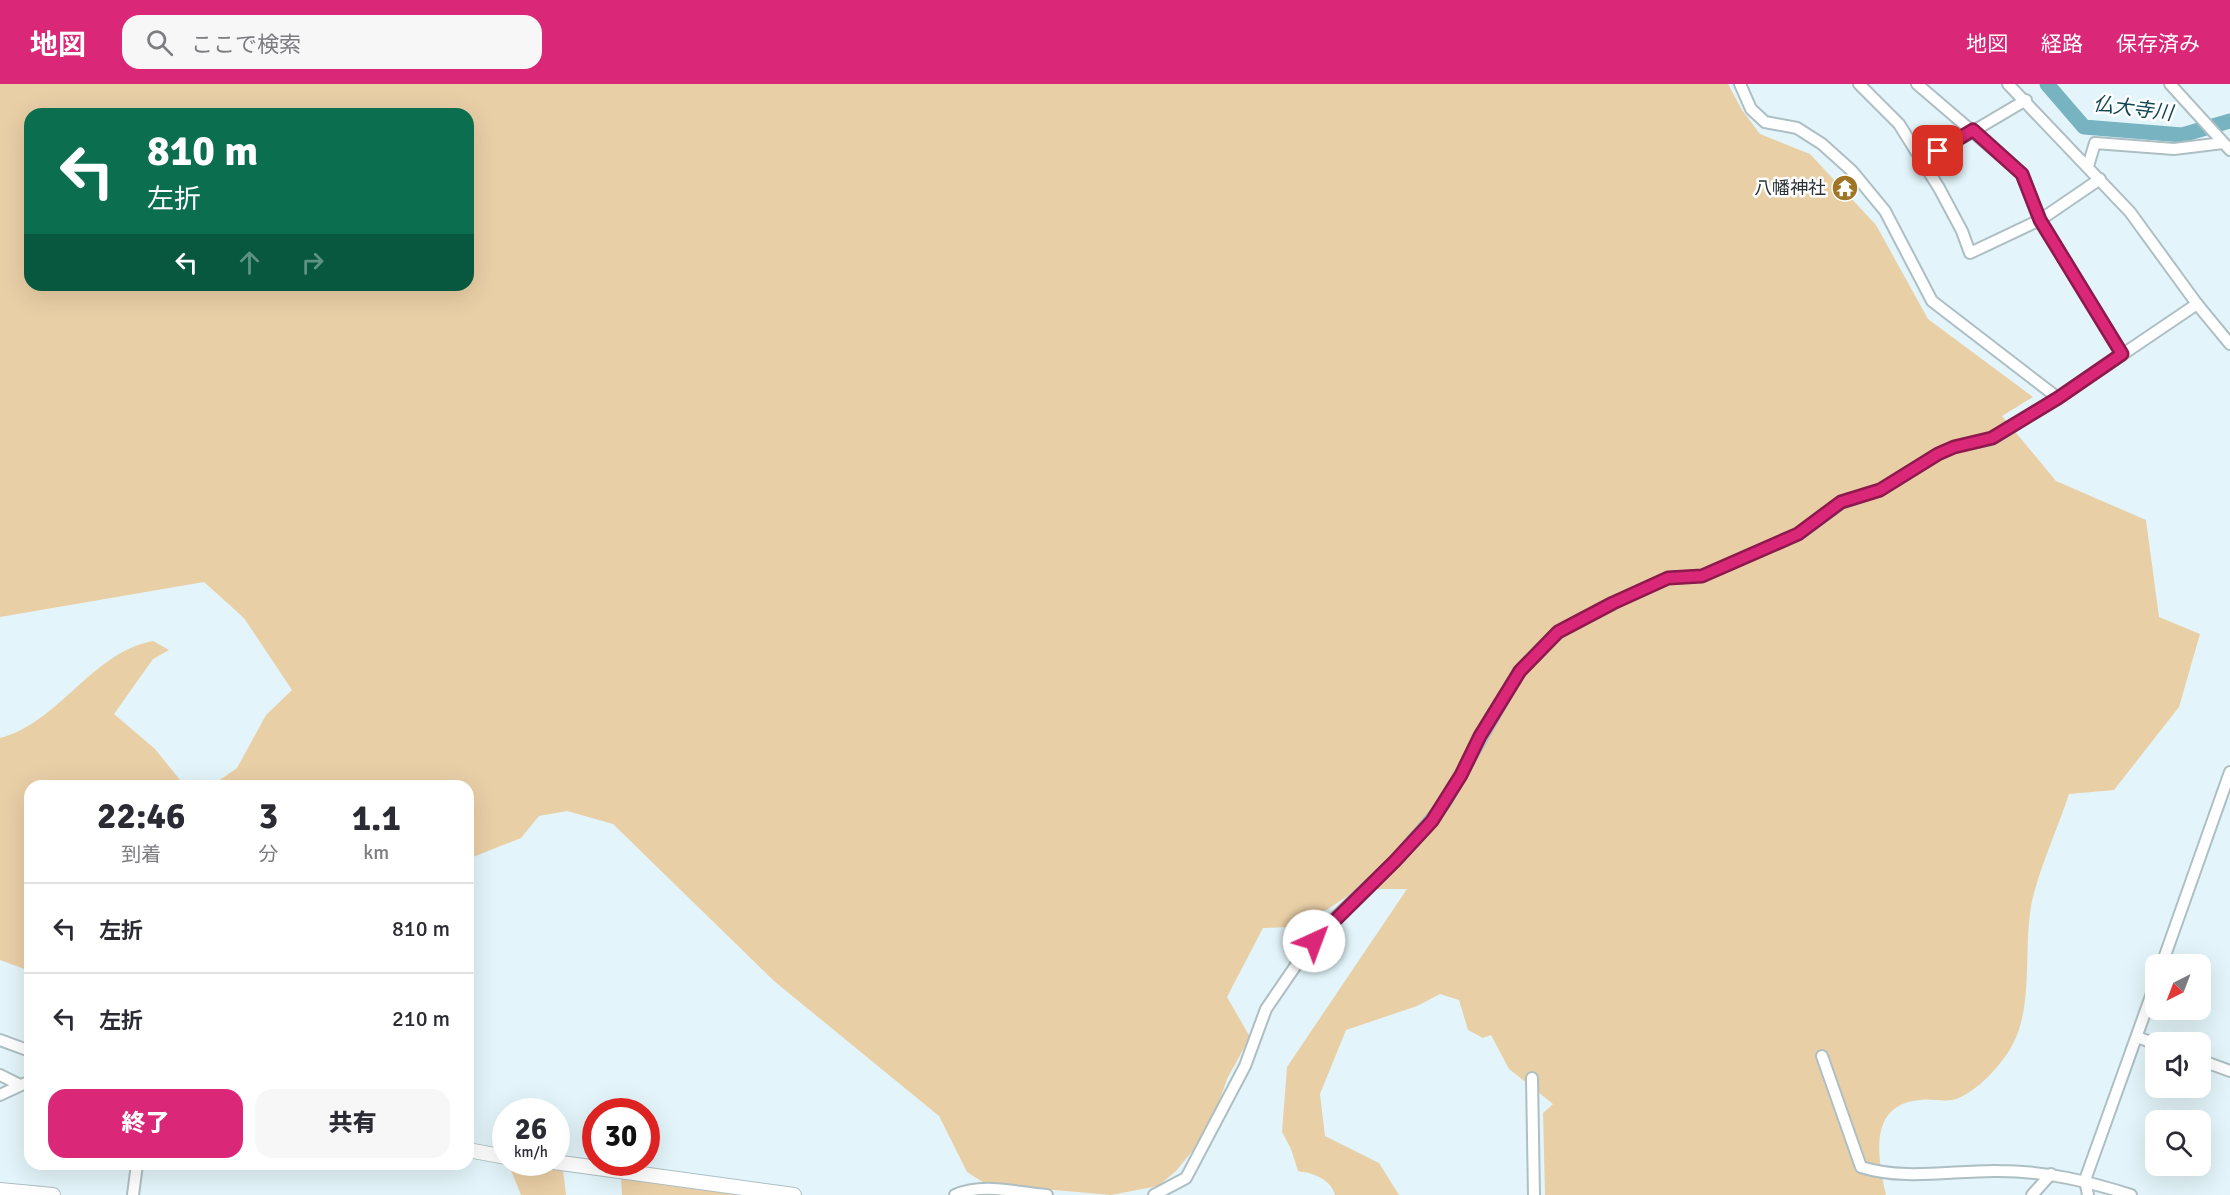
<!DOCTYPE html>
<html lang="ja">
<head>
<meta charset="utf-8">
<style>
	body { margin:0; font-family:Signika,"Noto Sans JP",sans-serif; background:#f7f7f7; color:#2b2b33; height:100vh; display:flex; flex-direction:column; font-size:22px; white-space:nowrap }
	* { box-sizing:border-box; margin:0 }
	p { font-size:20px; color:#7c7c81 }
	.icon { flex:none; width:33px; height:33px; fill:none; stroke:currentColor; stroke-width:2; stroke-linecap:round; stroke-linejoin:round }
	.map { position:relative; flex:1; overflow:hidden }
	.drawer { position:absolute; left:24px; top:696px; width:450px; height:390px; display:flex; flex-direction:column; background:#fff; border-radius:18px; box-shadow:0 6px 24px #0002 }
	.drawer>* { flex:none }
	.top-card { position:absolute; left:24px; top:24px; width:450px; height:183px; border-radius:18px; box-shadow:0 6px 24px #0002; background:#0b6e4f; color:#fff; overflow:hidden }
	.needle { width:39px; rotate:222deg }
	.tools { position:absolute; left:2145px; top:870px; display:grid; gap:12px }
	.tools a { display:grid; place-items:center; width:66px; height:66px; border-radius:12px; background:#fff; box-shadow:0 6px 24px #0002; font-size:30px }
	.speed { position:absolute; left:492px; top:1014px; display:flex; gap:12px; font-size:30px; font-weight:700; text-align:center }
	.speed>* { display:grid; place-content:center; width:78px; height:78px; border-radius:50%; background:#fff; box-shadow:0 6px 24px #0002; line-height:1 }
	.speed small { font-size:15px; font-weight:400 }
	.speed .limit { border:9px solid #d22; background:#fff; color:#111 }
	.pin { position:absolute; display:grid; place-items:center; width:51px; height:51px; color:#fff; margin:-26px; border-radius:12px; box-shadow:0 3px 9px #0006 }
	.me { position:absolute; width:66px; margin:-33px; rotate:43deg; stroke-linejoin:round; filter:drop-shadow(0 0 4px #0008) }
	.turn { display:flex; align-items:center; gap:21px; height:126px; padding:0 24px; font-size:27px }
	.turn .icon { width:78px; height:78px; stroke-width:2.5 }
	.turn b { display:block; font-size:42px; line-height:51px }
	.lanes { display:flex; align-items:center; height:57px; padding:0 24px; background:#0003; justify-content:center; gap:30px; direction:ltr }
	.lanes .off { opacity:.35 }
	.eta { display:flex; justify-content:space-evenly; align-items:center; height:102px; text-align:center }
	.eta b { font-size:36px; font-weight:800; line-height:42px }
	.button { display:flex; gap:12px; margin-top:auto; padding:12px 24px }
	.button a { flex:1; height:69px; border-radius:18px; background:#db2777; color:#fff; font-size:24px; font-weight:800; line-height:69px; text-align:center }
	.button a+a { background:#f7f7f7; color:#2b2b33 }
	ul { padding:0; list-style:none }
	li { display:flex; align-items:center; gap:18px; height:90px; padding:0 24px; border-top:2px solid #e1e1e2 }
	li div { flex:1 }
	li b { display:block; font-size:22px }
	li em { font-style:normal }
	header { display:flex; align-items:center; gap:36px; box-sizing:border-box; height:84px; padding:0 30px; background:#db2777; color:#fff }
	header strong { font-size:28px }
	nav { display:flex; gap:33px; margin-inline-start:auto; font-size:21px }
	.search { width:420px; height:54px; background:#f7f7f7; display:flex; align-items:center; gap:15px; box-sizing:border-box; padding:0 21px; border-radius:18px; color:#7c7c81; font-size:22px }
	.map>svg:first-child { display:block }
	.green { fill:#e9cfa6; fill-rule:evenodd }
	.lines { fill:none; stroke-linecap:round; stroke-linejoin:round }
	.river { stroke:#77b3c1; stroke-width:15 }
	.street-casing { stroke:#adbfc3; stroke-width:14 }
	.secondary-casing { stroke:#adbfc3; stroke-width:16 }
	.street { stroke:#fff; stroke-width:10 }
	.secondary { stroke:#fff; stroke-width:14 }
	.route-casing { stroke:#8e194d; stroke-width:15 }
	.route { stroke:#db2777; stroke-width:10 }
	.labels { text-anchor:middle; stroke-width:5; stroke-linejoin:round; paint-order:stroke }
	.poi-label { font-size:18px; fill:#2b3234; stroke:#fff; text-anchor:end }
	.water-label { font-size:20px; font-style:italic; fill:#114752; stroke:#fff }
</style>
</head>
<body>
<header>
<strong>地図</strong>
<div class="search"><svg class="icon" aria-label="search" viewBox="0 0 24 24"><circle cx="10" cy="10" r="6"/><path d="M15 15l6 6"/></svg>ここで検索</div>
<nav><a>地図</a><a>経路</a><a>保存済み</a></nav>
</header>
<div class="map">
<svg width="2230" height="1111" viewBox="0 0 2230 1111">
	<rect width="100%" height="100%" fill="#e3f5fa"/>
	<g class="green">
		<path d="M 0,0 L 1728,0 L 1742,26 L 1760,50 L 1810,70 L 1876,141 L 1928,235 L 2033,313 L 2002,332 L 2056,397 L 2146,436 L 2159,533 L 2200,550 L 2179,623 L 2114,706 L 2069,710 C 2058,743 2043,776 2034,809 C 2020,860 2038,925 2007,970 C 1996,986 1979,1004 1961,1013 C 1947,1020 1934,1014 1920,1016 C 1867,1020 1878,1076 1886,1111 L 1545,1111 L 1543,1029 L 1553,1020 L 1509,985 L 1491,951 L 1483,954 L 1468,946 L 1459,916 L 1440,910 L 1417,922 L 1346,946 L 1320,1010 L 1325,1052 L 1379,1079 L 1399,1111 L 1335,1111 C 1331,1095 1313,1089 1298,1087 L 1291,1065 L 1282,1048 L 1287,983 L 1407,805 L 1358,805 L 1328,825 L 1290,843 L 1263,844 L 1227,913 L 1250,953 L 1227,995 L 1219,1018 L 1198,1060 L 1176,1087 L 1158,1102 L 1111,1111 L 1043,1105 L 992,1104 L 967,1088 L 939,1032 L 774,897 L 613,740 L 567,727 L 539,732 L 521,754 L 468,775 L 468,702 L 211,702 L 237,684 L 266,631 L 292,606 L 244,534 L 204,498 L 0,533 ZM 30,30 L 468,30 L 468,201 L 30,201 Z"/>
		<path d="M 153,557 L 169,566 L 153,575 L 114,630 L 155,665 L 185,702 L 30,702 L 30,887 L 0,876 L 0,654 C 59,639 92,568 153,557 Z"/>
		<path d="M 508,1079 L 563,1086 L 566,1111 L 521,1111 Z"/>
		<path d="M 621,1092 L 755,1111 L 622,1111 Z"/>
	</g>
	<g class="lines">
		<path class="river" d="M 2047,0 L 2084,43 L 2182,51 L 2230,37"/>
		<defs>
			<g id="street">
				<path d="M 1740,0 L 1751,25 L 1765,38 L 1797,44 L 1822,60 L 1852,87 L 1885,127 L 1932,217 L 2058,314"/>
				<path d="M 1859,0 L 1899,40 L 1939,104 L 1962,147 L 1970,169 L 2040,136 L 2100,95"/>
				<path d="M 1917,0 L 2022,90 L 2040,136 L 2122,270"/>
				<path d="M 2008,0 L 2130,128 L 2197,220 L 2230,260"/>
				<path d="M 2170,0 L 2230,66"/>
				<path d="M 1921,78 L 2026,16"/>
				<path d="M 2088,82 L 2095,59 L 2174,65 L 2223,59"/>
				<path d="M 2162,880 L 2230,688"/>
				<path d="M 2137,953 L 2156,960"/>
				<path d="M 0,956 L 30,967"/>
				<path d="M 1822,972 L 1861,1083 C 1905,1097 1954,1086 1999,1087 C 2046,1087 2087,1097 2131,1111"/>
				<path d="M 2200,976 L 2230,987"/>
				<path d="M 0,991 L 20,1001"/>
				<path d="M 1532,994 L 1534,1111"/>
				<path d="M 0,1011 L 30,997"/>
				<path d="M 133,1111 L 137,1080"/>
				<path d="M 955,1111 C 984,1098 1016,1109 1047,1111"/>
				<path d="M 1154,1111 L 1186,1094 L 1245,982 L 1266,925 L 1305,868 L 1322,846 L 1395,777 L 1445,719 L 1519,587 L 1559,548 L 1613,519 L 1668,494 L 1702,492 L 1799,450 L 1841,419 L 1880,406 L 1938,370 L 1954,363 L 1992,355 L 2058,314 L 2197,220"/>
				<path d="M 2032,1111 L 2051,1090"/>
				<path d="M 2088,1111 L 2085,1096 L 2156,898"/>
			</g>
			<g id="secondary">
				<path d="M 468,1066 L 506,1073"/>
				<path d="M 554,1078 L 794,1111"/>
				<path d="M 0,1106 L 53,1111"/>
			</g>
		</defs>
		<use href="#street" class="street-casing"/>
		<use href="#secondary" class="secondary-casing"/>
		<use href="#street" class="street"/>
		<use href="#secondary" class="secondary"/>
	</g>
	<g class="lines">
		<defs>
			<path id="route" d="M 1314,857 L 1395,777 L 1432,737 L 1461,691 L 1480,652 L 1520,587 L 1558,548 L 1613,519 L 1668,494 L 1702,492 L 1798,450 L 1841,418 L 1880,406 L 1938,370 L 1954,363 L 1992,354 L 2058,314 L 2122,270 L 2040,136 L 2022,90 L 1973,46 L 1938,67"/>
		</defs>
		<use href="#route" class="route-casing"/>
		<use href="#route" class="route"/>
	</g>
	<defs>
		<symbol id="temple-disc" viewBox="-11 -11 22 22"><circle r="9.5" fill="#9f7424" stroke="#fff"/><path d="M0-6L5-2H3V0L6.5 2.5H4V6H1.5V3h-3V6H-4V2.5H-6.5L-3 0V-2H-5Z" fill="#fff"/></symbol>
	</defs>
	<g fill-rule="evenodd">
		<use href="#temple-disc" x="1830" y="89" width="30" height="30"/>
	</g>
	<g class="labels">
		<g class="poi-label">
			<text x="1826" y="110">八幡神社</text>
		</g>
		<g class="water-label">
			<text transform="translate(2133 24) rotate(7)" y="7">仏大寺川</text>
		</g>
	</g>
</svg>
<div class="tools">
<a><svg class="needle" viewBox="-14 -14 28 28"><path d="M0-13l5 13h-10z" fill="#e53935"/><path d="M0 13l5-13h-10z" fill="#7c7c81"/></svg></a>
<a><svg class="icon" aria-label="sound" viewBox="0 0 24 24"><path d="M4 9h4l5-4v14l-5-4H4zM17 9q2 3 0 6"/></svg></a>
<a><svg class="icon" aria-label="search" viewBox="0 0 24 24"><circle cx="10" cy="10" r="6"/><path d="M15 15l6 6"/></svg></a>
</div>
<div class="speed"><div>26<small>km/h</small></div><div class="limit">30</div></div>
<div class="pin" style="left:1938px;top:67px;background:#d93025"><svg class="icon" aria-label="arrive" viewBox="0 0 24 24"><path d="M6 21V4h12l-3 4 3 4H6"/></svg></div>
<svg class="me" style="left:1314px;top:857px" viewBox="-20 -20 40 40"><circle r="19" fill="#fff"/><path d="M0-13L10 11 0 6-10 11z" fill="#db2777"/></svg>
<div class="top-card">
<div class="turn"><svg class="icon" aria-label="left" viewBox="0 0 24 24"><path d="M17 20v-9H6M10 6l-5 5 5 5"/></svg><div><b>810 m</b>左折</div></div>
<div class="lanes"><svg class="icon" aria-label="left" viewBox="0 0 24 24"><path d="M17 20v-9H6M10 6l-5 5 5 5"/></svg><svg class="icon off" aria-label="ahead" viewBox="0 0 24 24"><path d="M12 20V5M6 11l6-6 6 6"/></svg><svg class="icon off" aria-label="right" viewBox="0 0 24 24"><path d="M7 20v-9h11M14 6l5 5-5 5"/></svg></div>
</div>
<section class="drawer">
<div class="eta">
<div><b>22:46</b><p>到着</p></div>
<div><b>3</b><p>分</p></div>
<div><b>1.1</b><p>km</p></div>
</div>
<ul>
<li><svg class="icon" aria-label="left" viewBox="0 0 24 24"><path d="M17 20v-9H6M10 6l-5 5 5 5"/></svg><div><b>左折</b></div><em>810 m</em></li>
<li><svg class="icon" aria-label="left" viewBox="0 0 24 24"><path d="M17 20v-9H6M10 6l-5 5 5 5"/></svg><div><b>左折</b></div><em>210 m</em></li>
</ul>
<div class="button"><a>終了</a><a>共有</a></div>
</section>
</div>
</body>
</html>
